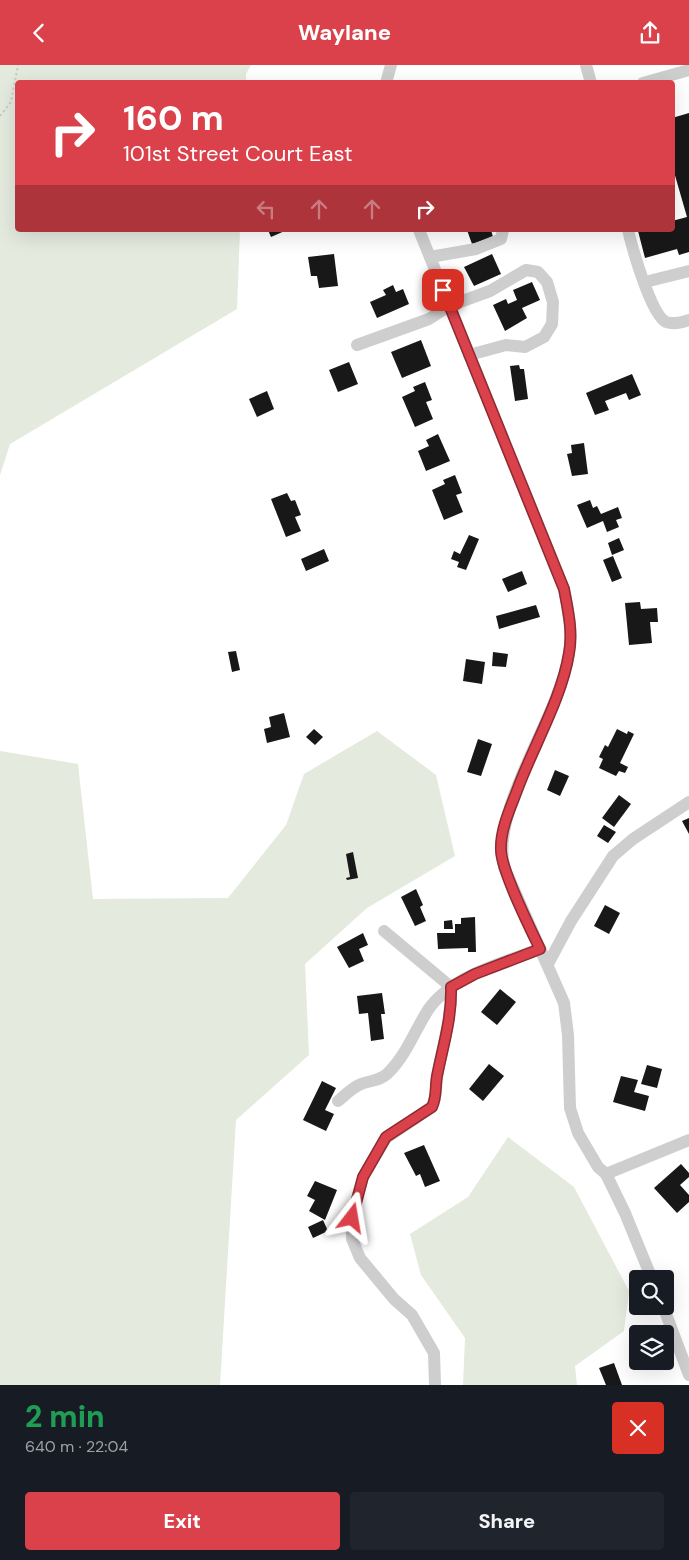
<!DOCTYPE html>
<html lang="en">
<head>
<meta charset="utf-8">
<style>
	body { margin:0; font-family:"DM Sans",sans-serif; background:#20242c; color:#f1f3f6; height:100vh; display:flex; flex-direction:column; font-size:19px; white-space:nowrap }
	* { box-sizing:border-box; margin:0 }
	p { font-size:16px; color:#9ea1a6 }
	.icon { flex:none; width:28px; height:28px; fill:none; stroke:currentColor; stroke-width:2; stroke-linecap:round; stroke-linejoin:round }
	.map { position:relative; height:1320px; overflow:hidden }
	.side { display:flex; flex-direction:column; background:#171b24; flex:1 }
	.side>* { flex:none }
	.top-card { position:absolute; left:15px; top:15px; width:660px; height:152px; border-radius:5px; box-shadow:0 5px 20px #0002; background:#da414b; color:#fff; overflow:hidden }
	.buttons { position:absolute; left:629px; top:1205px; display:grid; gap:10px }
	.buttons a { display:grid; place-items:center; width:45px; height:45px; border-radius:5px; background:#171b24; box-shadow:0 5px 20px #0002; font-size:25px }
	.pin { position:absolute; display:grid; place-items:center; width:42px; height:42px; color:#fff; margin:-21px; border-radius:10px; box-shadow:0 2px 8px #0006 }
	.me { position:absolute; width:55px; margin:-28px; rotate:14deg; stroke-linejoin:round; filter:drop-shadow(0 0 4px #0008) }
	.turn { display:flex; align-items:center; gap:18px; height:105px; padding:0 25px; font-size:22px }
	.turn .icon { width:65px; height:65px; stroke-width:2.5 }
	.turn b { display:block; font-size:35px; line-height:42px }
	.lanes { display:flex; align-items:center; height:48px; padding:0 25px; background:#0003; justify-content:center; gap:25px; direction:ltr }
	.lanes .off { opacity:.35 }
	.round { display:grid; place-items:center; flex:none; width:52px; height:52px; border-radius:5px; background:#20242c }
	.head { display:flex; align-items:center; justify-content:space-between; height:85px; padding:0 25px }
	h1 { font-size:30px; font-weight:800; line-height:38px; color:#1e9e55 }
	.action { display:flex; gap:10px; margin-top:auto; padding:10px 25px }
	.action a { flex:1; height:58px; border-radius:5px; background:#da414b; color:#fff; font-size:20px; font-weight:800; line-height:58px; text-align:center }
	.action a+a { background:#20242c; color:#f1f3f6 }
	header { display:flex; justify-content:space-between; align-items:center; height:65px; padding:0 25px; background:#da414b; color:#fff; font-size:22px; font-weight:800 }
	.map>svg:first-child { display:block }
	.green { fill:#e4eade }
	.building { fill:#181818 }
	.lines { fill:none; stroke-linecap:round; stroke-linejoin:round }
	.path { stroke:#cbcbcb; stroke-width:2; stroke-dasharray:2.5 2.5; stroke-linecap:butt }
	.minor { stroke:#cecece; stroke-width:12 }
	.route-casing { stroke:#8e2a31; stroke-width:12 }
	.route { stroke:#da414b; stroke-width:9 }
</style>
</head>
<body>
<header><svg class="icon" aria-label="back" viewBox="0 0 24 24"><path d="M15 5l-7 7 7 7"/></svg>Waylane<svg class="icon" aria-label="share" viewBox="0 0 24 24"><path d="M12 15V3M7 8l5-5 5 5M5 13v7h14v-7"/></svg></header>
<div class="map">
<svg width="689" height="1320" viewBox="0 0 689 1320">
	<rect width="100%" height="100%" fill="#fff"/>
	<g class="green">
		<path d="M 0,0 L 251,0 L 246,9 L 246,17 L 18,18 L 18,165 L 240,165 L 237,244 L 10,379 L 0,410 Z"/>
		<path d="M 377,666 L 436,710 L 455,791 L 367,843 L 305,899 L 309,990 L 236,1055 L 220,1320 L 0,1320 L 0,686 L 78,699 L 93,834 L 228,833 L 286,760 L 304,709 Z"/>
		<path d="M 508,1072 L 574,1122 L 629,1226 L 624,1266 L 575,1301 L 577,1320 L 463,1320 L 465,1273 L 421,1210 L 410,1169 L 468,1132 Z"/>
	</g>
	<g class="building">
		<path d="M 689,48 L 689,187 L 679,190 L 677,184 L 645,193 L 638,166 L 672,165 L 672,156 L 687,152 L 672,100 L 672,53 Z"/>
		<path d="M 268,165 L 287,165 L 271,172 Z"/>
		<path d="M 467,165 L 491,165 L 493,172 L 472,179 Z"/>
		<path d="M 334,189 L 338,221 L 319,223 L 317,211 L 311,211 L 308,192 Z"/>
		<path d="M 492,189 L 501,209 L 474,221 L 464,202 Z"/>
		<path d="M 532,217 L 540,235 L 522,243 L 527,253 L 505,266 L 493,240 L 506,234 L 508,239 L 517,235 L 513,225 Z"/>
		<path d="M 393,220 L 396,227 L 403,224 L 409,239 L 377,253 L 370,237 L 386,230 L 383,225 Z"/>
		<path d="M 421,275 L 431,301 L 402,313 L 391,287 Z"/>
		<path d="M 349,297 L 358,319 L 338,327 L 329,305 Z"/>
		<path d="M 519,300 L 520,304 L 524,304 L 528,334 L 515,336 L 510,301 Z"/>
		<path d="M 632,309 L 641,330 L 629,335 L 626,328 L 605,336 L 609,345 L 595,350 L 586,328 Z"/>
		<path d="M 425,317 L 432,335 L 426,337 L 433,354 L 415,362 L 402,332 L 415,326 L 413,322 Z"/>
		<path d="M 267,326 L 274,344 L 257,352 L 249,334 Z"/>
		<path d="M 438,369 L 450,396 L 426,406 L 418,386 L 429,381 L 426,375 Z"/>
		<path d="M 584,378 L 588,409 L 572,411 L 567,389 L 572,388 L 571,380 Z"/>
		<path d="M 455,410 L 462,428 L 456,430 L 463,447 L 444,455 L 432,425 L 445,419 L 443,415 Z"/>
		<path d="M 287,428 L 291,436 L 295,435 L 301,450 L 295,452 L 301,466 L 286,472 L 271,434 Z"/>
		<path d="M 590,435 L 593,443 L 597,441 L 601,449 L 618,442 L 622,453 L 616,455 L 619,462 L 607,467 L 603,456 L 587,463 L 577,440 Z"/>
		<path d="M 469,470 L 479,474 L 466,505 L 457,502 L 459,497 L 451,494 L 454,486 L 460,489 Z"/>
		<path d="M 619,473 L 624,485 L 612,490 L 608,478 Z"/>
		<path d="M 324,484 L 329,496 L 306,506 L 301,494 Z"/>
		<path d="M 613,491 L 622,513 L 612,517 L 603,495 Z"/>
		<path d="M 522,506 L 527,519 L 508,527 L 502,514 Z"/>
		<path d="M 640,537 L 641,544 L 657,543 L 658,557 L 650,557 L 652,578 L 629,580 L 625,538 Z"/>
		<path d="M 536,540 L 540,552 L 499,564 L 496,551 Z"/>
		<path d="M 236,586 L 240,605 L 232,607 L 228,587 Z"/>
		<path d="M 493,587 L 508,589 L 506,602 L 492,601 Z"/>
		<path d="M 466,594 L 485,597 L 482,619 L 463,616 Z"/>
		<path d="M 284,648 L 290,672 L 267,678 L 264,664 L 271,662 L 269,652 Z"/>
		<path d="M 314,664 L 323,672 L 315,680 L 306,672 Z"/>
		<path d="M 617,664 L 627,669 L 628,666 L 634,669 L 620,698 L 628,702 L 625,708 L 619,706 L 616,711 L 599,703 L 603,694 L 599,692 L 605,680 L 608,682 Z"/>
		<path d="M 478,674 L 492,679 L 481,711 L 467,707 Z"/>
		<path d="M 555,705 L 569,711 L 560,731 L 547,725 Z"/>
		<path d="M 619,730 L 631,739 L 614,762 L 602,753 Z"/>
		<path d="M 689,753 L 689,769 L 682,756 Z"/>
		<path d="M 604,760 L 616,767 L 608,778 L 597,771 Z"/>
		<path d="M 353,787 L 358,813 L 347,815 L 346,813 L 350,812 L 346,789 Z"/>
		<path d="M 416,824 L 423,840 L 420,842 L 426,856 L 415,861 L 401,832 Z"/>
		<path d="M 605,840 L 620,848 L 609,869 L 594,861 Z"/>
		<path d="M 475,852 L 476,887 L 468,887 L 468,883 L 438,884 L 437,868 L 455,868 L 455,859 L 461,859 L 461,853 Z"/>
		<path d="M 452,855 L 453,864 L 444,864 L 444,856 Z"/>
		<path d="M 363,868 L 368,880 L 359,884 L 364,896 L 349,903 L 337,882 Z"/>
		<path d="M 500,924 L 516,937 L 497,960 L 481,947 Z"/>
		<path d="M 382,928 L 385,949 L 381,949 L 384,974 L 371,976 L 368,948 L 359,949 L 357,931 Z"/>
		<path d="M 489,999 L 504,1011 L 483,1036 L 469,1024 Z"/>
		<path d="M 647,1000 L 662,1004 L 657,1023 L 641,1019 Z"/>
		<path d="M 621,1011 L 638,1015 L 634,1027 L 649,1031 L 645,1046 L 613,1037 Z"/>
		<path d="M 322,1016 L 336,1023 L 325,1045 L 334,1049 L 326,1066 L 303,1055 Z"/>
		<path d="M 424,1080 L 440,1116 L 425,1122 L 420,1109 L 416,1111 L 404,1088 Z"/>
		<path d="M 681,1099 L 689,1108 L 689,1112 L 680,1120 L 689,1130 L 689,1137 L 677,1148 L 654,1123 Z"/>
		<path d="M 315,1116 L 337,1125 L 325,1155 L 309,1146 L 315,1135 L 307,1131 Z"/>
		<path d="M 323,1155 L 328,1166 L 313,1173 L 308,1162 Z"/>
		<path d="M 614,1298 L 622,1320 L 606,1320 L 599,1303 Z"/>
	</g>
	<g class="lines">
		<path class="path" d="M 0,51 L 11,37 L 18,0"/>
		<g class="minor">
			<path d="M 586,0 L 591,18"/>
			<path d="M 386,18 L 391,0"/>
			<path d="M 643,18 L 689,5"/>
			<path d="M 419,165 L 564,524 C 568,545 573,567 569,589 C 559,653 491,740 504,802 L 564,938 L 568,970 L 570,1043 L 578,1068 L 598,1102 L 606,1109 L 625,1148 L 652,1214"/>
			<path d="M 628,165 C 632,182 651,250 666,257 C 674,260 682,257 689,255"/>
			<path d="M 430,192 L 476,184 L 501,174 L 503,165"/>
			<path d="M 645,217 L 689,206"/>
			<path d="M 357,280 L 429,254 L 449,241 L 490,226 L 526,205 L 538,207 L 547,217 L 553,237 L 552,259 L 544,272 L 525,282 L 506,280 L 469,290"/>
			<path d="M 384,866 L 451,922"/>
			<path d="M 548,899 L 571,856 L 613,791 L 633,774 L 689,737"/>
			<path d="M 338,1036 C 344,1031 352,1023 359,1020 C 369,1015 378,1017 387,1009 C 406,991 414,967 428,945 C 452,910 502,898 540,884"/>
			<path d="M 606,1109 L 689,1075"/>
			<path d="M 663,1241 L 689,1310"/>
			<path d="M 435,1320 L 434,1288 L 412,1250 L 394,1234 L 360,1193 L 352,1174 L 352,1153 L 363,1112 L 386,1073 L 432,1042 C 438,1031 435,1019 438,1007 C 443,978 452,952 451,922"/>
		</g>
	</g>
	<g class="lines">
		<defs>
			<path id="route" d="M 352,1153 L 363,1112 L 386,1072 L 432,1042 C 437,1032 435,1022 437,1011 C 443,981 452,953 451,922 L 475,909 L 540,884 C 530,863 501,805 501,785 C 500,764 511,742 518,723 C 534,680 562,633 569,588 C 573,567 568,545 564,524 L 443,225"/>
		</defs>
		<use href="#route" class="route-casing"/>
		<use href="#route" class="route"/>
	</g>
</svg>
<div class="buttons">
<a><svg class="icon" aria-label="search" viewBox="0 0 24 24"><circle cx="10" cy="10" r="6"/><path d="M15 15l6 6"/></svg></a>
<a><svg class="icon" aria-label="layers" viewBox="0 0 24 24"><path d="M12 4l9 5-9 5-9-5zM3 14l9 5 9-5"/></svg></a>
</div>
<div class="pin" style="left:443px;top:225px;background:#d93025"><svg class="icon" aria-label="arrive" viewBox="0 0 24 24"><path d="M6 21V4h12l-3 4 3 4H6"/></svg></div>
<svg class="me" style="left:352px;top:1153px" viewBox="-20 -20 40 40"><path d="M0-17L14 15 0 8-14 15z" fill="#da414b" stroke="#fff" stroke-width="4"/></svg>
<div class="top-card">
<div class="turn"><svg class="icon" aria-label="right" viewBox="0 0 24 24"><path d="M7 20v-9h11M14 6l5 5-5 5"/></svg><div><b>160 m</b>101st Street Court East</div></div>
<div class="lanes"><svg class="icon off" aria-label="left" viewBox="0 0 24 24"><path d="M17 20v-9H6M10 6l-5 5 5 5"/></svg><svg class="icon off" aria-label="ahead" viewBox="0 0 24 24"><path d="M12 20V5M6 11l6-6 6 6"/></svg><svg class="icon off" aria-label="ahead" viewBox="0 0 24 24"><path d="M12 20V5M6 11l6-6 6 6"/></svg><svg class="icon" aria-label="right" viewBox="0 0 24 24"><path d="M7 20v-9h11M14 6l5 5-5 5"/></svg></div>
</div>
</div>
<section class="side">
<div class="head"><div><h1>2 min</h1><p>640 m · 22:04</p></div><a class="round" style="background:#d93025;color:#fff"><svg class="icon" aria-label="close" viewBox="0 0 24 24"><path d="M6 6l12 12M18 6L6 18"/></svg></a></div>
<div class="action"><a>Exit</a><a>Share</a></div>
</section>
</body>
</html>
